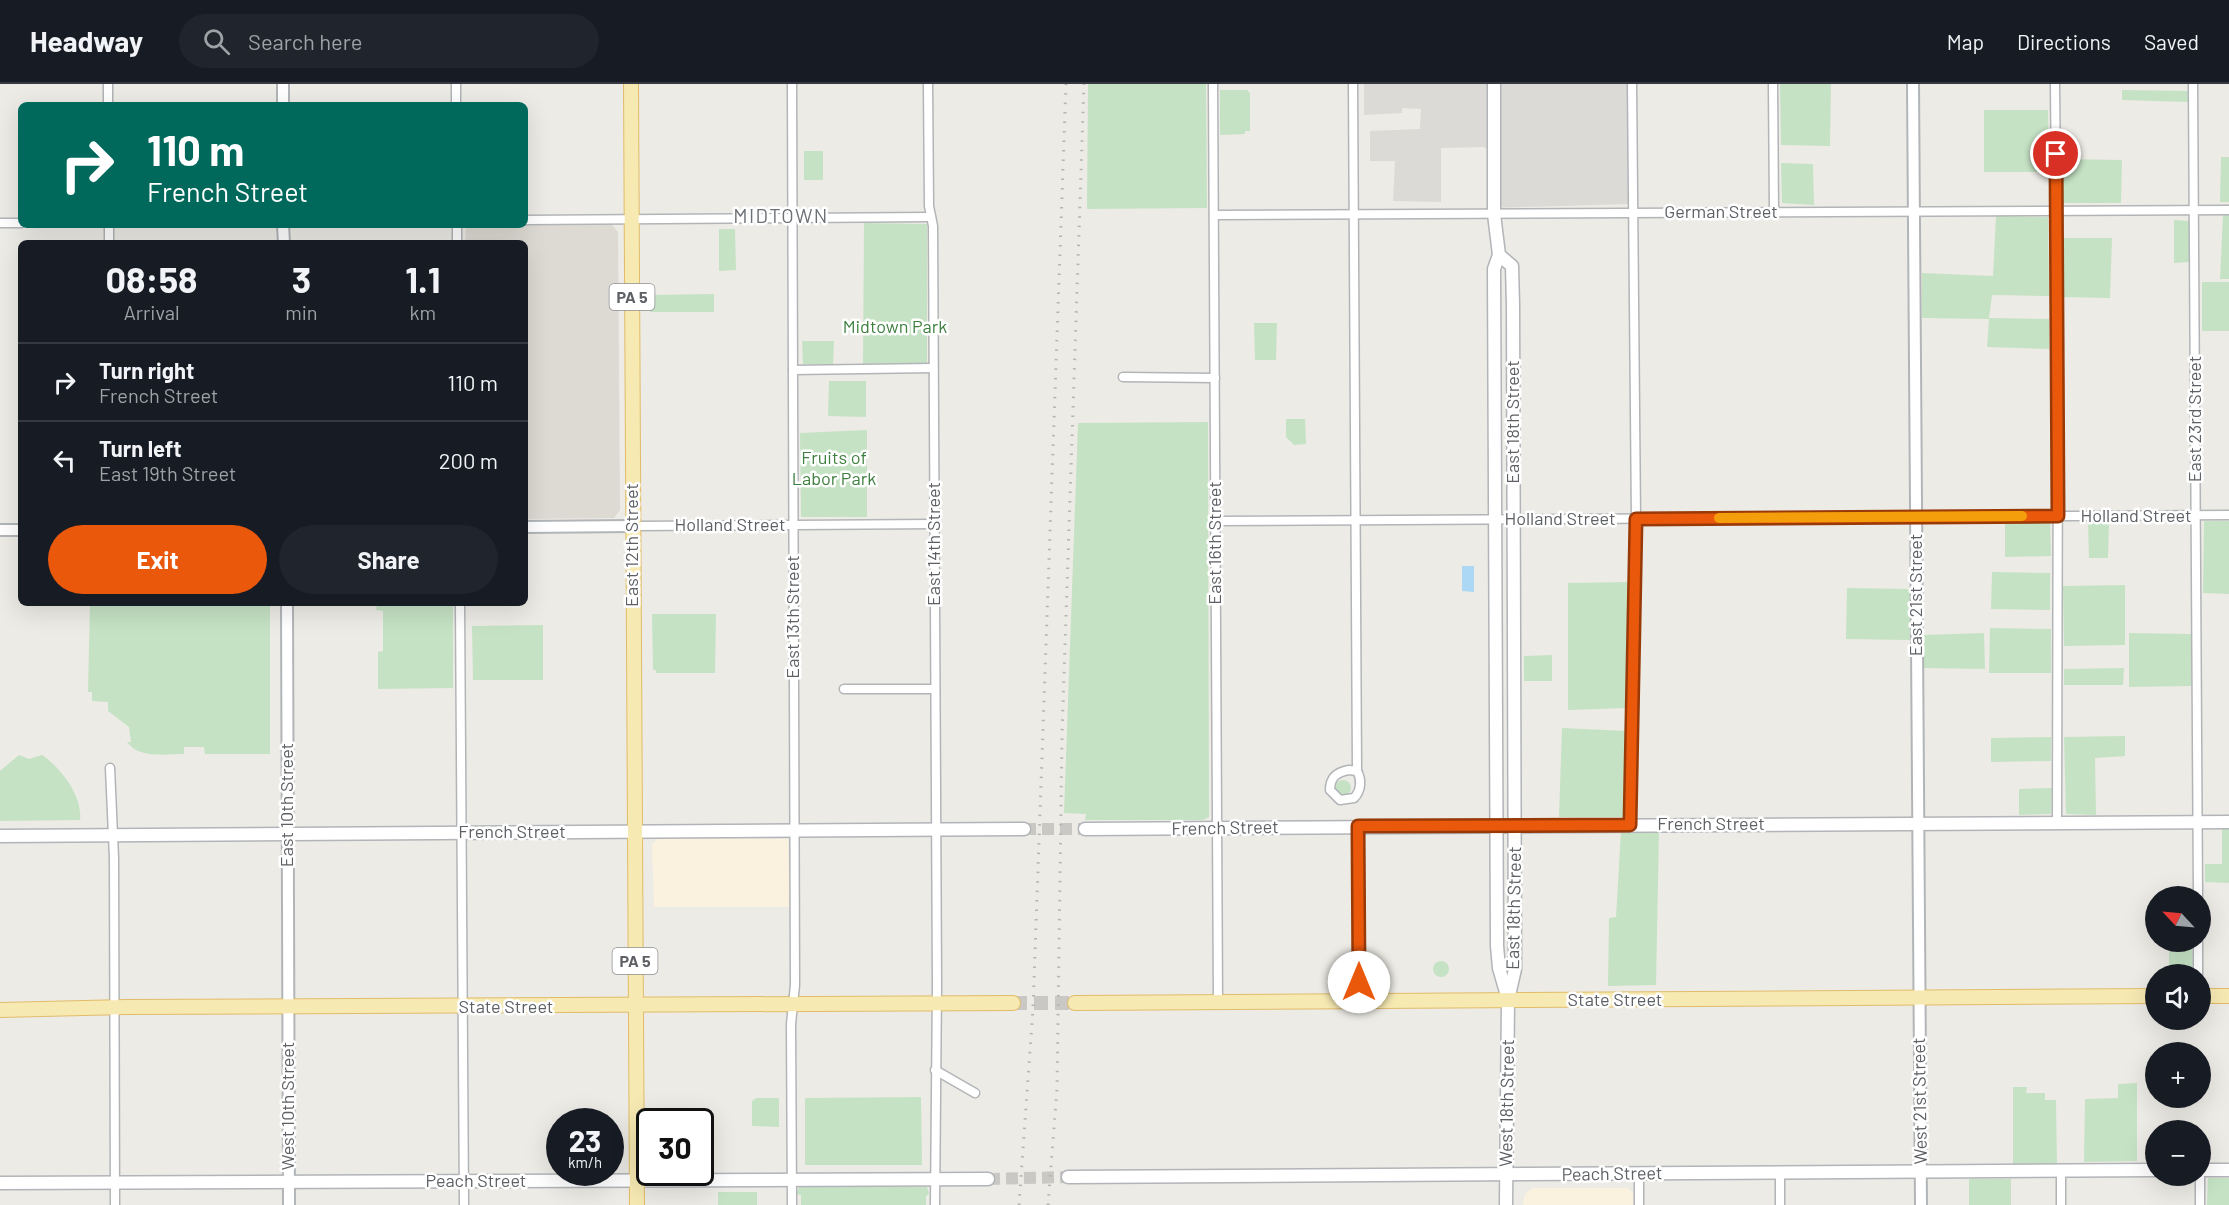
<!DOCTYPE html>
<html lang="en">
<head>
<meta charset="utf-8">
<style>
	body { margin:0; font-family:Barlow,sans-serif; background:#20242c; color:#f1f3f6; height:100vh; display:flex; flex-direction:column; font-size:22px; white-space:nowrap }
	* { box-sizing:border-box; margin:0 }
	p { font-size:20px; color:#9ea1a6 }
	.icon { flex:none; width:33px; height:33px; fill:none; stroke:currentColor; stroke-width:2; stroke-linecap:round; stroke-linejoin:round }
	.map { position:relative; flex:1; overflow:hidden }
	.panel { position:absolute; left:18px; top:156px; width:510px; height:366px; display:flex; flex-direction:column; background:#171b24; border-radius:9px; box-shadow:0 6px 24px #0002 }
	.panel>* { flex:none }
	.guide { position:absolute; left:18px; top:18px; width:510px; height:126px; border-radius:9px; box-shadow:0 6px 24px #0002; background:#00695c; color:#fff; overflow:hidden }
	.needle { width:39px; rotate:296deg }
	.tools { position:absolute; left:2145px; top:802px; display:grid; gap:12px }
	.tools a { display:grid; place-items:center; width:66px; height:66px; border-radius:50%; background:#171b24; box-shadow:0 6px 24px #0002; font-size:30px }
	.speed { position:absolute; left:546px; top:1024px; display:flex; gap:12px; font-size:30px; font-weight:700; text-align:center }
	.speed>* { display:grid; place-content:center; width:78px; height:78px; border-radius:50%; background:#171b24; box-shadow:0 6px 24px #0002; line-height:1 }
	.speed small { font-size:15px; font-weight:400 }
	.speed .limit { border:3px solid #111; border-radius:9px; background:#fff; color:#111 }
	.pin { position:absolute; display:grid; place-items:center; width:51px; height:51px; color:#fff; margin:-26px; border:3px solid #fff; border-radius:50%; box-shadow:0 2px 6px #0007 }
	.me { position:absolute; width:66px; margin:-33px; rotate:0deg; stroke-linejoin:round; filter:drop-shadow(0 0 4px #0008) }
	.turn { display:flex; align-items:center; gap:21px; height:126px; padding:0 30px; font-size:27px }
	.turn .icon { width:78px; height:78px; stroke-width:2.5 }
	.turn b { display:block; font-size:42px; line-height:51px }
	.eta { display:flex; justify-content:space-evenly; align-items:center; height:102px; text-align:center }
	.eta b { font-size:36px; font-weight:700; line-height:42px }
	.cta { display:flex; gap:12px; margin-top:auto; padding:12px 30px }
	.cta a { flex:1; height:69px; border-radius:36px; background:#ea580c; color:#fff; font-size:24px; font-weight:700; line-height:69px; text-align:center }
	.cta a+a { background:#20242c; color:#f1f3f6 }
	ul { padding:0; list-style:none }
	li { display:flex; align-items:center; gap:18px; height:78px; padding:0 30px; border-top:2px solid #363941 }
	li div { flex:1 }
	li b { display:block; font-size:22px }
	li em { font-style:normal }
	header { display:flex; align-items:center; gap:36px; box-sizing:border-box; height:84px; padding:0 30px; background:#171b24; border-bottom:2px solid #363941 }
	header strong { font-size:28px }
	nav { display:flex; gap:33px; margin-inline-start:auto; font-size:21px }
	.search { width:420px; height:54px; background:#20242c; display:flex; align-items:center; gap:15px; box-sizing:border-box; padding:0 21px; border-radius:33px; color:#9ea1a6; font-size:22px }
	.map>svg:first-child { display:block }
	.commercial { fill:#faf2de }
	.industrial { fill:#dcdad7 }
	.education { fill:#dddad3 }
	.green { fill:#c5e2c4 }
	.water { fill:#add8f5 }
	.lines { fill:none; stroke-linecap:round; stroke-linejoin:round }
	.secondary-tunnel { stroke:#c9c8c5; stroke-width:12; stroke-dasharray:12 6; stroke-linecap:butt }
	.primary-tunnel { stroke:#c9c8c5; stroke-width:14; stroke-dasharray:14 7; stroke-linecap:butt }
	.minor-casing { stroke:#b2b5b8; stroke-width:11 }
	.tertiary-casing { stroke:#b2b5b8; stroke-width:14 }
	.secondary-casing { stroke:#b1b4b8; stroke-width:15 }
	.primary-casing { stroke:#e1bc6a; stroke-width:16 }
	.minor { stroke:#fff; stroke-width:8 }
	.tertiary { stroke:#fff; stroke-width:10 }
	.secondary { stroke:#fff; stroke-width:12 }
	.primary { stroke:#f6e9b2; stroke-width:14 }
	.rail { stroke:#b3b4b4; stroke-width:3; stroke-dasharray:1.5 8; stroke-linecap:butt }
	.route-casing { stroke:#983908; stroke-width:15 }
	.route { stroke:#ea580c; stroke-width:10 }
	.slow { stroke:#f59e0b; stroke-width:10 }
	.labels { text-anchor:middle; stroke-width:5; stroke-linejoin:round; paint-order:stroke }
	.shield { fill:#fff; stroke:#8e9092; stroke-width:1.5 }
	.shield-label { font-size:16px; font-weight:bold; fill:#5d6064 }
	.street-label { font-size:18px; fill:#5d6064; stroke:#fff }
	.park-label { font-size:18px; fill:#3f8040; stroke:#fff }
	.neighbourhood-label { font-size:20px; letter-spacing:1.5px; fill:#6e7276; stroke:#fff }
</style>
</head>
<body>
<header>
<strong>Headway</strong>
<div class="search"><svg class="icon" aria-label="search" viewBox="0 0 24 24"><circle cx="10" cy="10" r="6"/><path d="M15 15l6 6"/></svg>Search here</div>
<nav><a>Map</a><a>Directions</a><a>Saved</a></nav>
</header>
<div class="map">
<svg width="2229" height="1121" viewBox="0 0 2229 1121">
	<rect width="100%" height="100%" fill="#edebe5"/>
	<g class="commercial">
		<path d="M 658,754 L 788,755 L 790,823 L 654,823 L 652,761 Z"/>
		<path d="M 1533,1104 L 1627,1104 L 1633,1109 L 1633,1121 L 1523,1121 L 1525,1110 Z"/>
	</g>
	<path class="industrial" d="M 1364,0 L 1629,0 L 1629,120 L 1487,124 L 1487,65 L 1483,63 L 1441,64 L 1441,118 L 1393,117 L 1395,77 L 1370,77 L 1370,47 L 1420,45 L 1421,25 L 1402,24 L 1402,29 L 1364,31 Z"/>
	<path class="education" d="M 611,140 L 618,148 L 620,426 L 614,434 L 525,435 L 525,159 L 465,159 L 466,144 L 472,141 Z"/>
	<g class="green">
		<path d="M 1088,0 L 1206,0 L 1207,124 L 1087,125 Z"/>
		<path d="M 1780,0 L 1831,0 L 1830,62 L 1781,61 Z"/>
		<path d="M 1220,6 L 1247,6 L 1250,9 L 1250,47 L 1245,47 L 1245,50 L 1220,51 Z"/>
		<path d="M 2122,6 L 2188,7 L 2188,18 L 2122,16 Z"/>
		<path d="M 1984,26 L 2048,26 L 2049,88 L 1984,88 Z"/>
		<rect x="804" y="67" width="19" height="29"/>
		<path d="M 2221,73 L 2229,73 L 2229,118 L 2220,118 Z"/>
		<path d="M 2061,75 L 2122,76 L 2121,119 L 2062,119 Z"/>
		<path d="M 1781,79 L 1813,80 L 1814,121 L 1782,119 Z"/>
		<path d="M 2223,131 L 2229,131 L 2229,195 L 2220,195 Z"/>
		<path d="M 1996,132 L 2048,133 L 2049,212 L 1992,211 L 1989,234 L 2049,235 L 2049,265 L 1987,263 L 1989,235 L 1922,234 L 1922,189 L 1993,192 Z"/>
		<path d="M 2174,136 L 2189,137 L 2189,178 L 2174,179 Z"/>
		<path d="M 864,139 L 927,140 L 927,279 L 863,280 Z"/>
		<path d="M 719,145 L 735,145 L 736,186 L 719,187 Z"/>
		<path d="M 2061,154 L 2112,154 L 2110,214 L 2061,213 Z"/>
		<rect x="2202" y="198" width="27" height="49"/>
		<path d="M 714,210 L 714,228 L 650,228 L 650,211 Z"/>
		<path d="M 1254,239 L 1277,239 L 1276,276 L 1255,276 Z"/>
		<path d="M 802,257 L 834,257 L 833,281 L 803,280 Z"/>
		<path d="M 829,297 L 866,297 L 866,333 L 828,332 Z"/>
		<path d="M 1286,335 L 1305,335 L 1306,360 L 1294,361 L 1286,353 Z"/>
		<path d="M 1208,338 L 1209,733 L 1203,736 L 1085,736 L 1086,730 L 1064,729 L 1078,339 Z"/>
		<path d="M 867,346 L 867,433 L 801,433 L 800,349 Z"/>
		<path d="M 2204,437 L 2229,437 L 2229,510 L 2203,509 Z"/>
		<path d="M 2005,438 L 2050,438 L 2051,472 L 2005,473 Z"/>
		<path d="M 2088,438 L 2109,438 L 2108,474 L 2089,474 Z"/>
		<path d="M 1992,488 L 2050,489 L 2050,526 L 1991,525 Z"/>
		<path d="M 1631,498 L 1627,624 L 1568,626 L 1568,499 Z"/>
		<path d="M 2125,501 L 2125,561 L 2064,562 L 2063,502 Z"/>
		<path d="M 1847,504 L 1911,505 L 1910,556 L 1846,555 Z"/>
		<path d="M 90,519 L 270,519 L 270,670 L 205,670 L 204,663 L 184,663 L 184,670 C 165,670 139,675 127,658 L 131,658 L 129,643 L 108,627 L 108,618 L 92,617 L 92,608 L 88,608 Z"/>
		<path d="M 377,519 L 453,519 L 453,604 L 378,605 L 378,568 L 383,567 L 383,527 L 376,526 Z"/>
		<path d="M 652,530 L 716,530 L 715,589 L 656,589 L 656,586 L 653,586 Z"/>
		<path d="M 543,541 L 543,596 L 473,596 L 472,542 Z"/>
		<path d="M 1990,544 L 2051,545 L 2051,589 L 1989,589 Z"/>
		<path d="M 1984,549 L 1985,585 L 1924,584 L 1924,551 Z"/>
		<path d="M 2129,549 L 2191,550 L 2191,602 L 2129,603 Z"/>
		<path d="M 1552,571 L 1552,597 L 1524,597 L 1524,572 Z"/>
		<path d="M 2124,584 L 2123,601 L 2064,601 L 2064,585 Z"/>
		<path d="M 1562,644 L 1629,647 L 1627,733 L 1559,733 Z"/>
		<path d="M 2125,652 L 2125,672 L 2095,674 L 2096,731 L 2066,730 L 2064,653 Z"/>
		<path d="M 2051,653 L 2051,677 L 1991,678 L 1991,654 Z"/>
		<path d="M 19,671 L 29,675 L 42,671 C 60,683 83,712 80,736 L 0,737 L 0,687 Z"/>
		<circle cx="1343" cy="704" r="8"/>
		<path d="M 2052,704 L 2051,730 L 2019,731 L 2019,705 Z"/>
		<path d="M 2222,744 L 2229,744 L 2229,799 L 2205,798 L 2205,780 L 2222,780 Z"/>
		<path d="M 1621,747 L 1659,747 L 1656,901 L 1608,902 L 1609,834 L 1616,833 Z"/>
		<path d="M 2169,858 L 2192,858 L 2193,891 L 2169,891 Z"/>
		<circle cx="1441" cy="885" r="8"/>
		<path d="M 2137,999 L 2137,1077 L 2084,1078 L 2085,1015 L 2118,1014 L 2118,1000 Z"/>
		<path d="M 2013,1003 L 2027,1003 L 2026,1009 L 2045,1009 L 2045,1016 L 2056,1016 L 2057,1081 L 2013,1081 Z"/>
		<path d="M 921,1013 L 922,1081 L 805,1081 L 805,1014 Z"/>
		<path d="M 756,1014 L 779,1014 L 779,1043 L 752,1042 L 752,1017 Z"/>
		<path d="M 2208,1094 L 2229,1094 L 2229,1121 L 2207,1121 Z"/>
		<rect x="1969" y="1095" width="42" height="26"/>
		<path d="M 799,1103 L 927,1103 L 929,1110 L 926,1112 L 926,1121 L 801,1121 L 801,1111 L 796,1110 Z"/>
		<rect x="718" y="1108" width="39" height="13"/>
	</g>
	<path class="water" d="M 1462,482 L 1474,482 L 1474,508 L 1462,507 Z"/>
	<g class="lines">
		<g class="secondary-tunnel">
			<path d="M 1024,745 L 1085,745"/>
			<path d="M 988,1095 L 1068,1093"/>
		</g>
		<path class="primary-tunnel" d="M 1013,919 L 1075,919"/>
		<defs>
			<g id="minor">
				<path d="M 108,0 L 108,21"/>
				<path d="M 456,0 L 456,21"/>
				<path d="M 792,0 L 795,901 L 791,940 L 792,1121"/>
				<path d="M 928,0 L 929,122 L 933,142 L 937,901 L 935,1121"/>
				<path d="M 1213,0 L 1218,918"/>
				<path d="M 1353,0 L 1357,687"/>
				<path d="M 1773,0 L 1774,128"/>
				<path d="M 2055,0 L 2058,316 L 2057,739"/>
				<path d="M 2193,0 L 2198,813"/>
				<path d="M 1214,131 L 2229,126"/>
				<path d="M 525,136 L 931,133"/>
				<path d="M 0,139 L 21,139"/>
				<path d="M 109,141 L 109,159"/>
				<path d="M 457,141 L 457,159"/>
				<path d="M 793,286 L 933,284"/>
				<path d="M 1123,293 L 1215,294"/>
				<path d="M 1215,437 L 2229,431"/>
				<path d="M 632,442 L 934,440"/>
				<path d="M 460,519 L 464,1121"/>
				<path d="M 844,605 L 935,605"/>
				<path d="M 110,684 L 114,774 L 115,1121"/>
				<path d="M 1349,686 L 1357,687 C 1362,696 1361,707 1354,714 L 1340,716 L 1330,706 C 1330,693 1337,688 1349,686 Z"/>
				<path d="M 1630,741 L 1636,435 L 1632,0"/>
				<path d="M 1358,742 L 1359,917"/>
				<path d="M 2198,858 L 2198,891"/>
				<path d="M 935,986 L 975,1009"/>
				<path d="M 2061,1087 L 2061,1121"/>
				<path d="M 1780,1088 L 1780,1121"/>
				<path d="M 1639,1089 L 1639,1121"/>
				<path d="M 2200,1092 L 2200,1121"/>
			</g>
			<g id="tertiary">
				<path d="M 283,0 L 283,21"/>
				<path d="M 1913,0 L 1921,1121"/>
				<path d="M 283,141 L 284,159"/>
				<path d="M 525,443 L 632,442"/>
				<path d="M 0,446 L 21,446"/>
				<path d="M 287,519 L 289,1121"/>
			</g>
			<g id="secondary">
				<path d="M 1494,0 L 1494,130 L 1499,171 L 1494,185 L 1497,862 L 1499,884 L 1508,915"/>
				<path d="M 1499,171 L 1512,182 L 1513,221 L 1515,885 L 1508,916 L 1506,1121"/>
				<path d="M 1085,745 L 2229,738"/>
				<path d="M 0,752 L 1024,745"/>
				<path d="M 2200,1086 L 2229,1086"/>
				<path d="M 1068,1093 L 2156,1086"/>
				<path d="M 0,1099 L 988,1095"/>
			</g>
			<g id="primary">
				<path d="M 631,0 L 637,1121"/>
				<path d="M 2200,912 L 2229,912"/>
				<path d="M 1075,919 L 2156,912"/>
				<path d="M 0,926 L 126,923 L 1013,919"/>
			</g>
		</defs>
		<use href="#minor" class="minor-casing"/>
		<use href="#tertiary" class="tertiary-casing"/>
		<use href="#secondary" class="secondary-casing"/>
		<use href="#primary" class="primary-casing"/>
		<use href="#minor" class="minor"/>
		<use href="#tertiary" class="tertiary"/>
		<use href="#secondary" class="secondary"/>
		<use href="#primary" class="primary"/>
		<g class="rail">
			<path d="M 1019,1121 L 1033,925 L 1066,0"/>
			<path d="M 1048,1121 L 1057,1005 L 1062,651 L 1084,0"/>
		</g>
	</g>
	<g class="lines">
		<defs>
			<path id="route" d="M 1359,898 L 1358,742 L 1630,741 L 1636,435 L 2058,432 L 2056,70"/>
		</defs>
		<use href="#route" class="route-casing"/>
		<use href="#route" class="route"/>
		<path class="slow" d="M 1719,434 L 2022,432"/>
	</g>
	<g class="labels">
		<g class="shield">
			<rect x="609.5" y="200" width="45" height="26" rx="4.5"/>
			<rect x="612.5" y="864" width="45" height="26" rx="4.5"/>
		</g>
		<g class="shield-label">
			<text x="632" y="219">PA 5</text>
			<text x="635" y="883">PA 5</text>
		</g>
		<g class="street-label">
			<text x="1721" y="134">German Street</text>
			<text transform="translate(2195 335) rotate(-90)" y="6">East 23rd Street</text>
			<text transform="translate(1513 338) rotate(-90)" y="6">East 18th Street</text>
			<text x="2136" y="438">Holland Street</text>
			<text x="1560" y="441">Holland Street</text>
			<text x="730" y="447">Holland Street</text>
			<text transform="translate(1215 459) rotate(-90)" y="6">East 16th Street</text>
			<text transform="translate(934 460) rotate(-90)" y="6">East 14th Street</text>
			<text transform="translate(632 461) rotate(-90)" y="6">East 12th Street</text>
			<text transform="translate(1916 511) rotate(-90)" y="6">East 21st Street</text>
			<text transform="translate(793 533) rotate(-90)" y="6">East 13th Street</text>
			<text transform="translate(287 721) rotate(-90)" y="6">East 10th Street</text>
			<text x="1711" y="746">French Street</text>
			<text transform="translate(1225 744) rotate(-1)" y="6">French Street</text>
			<text x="512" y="754">French Street</text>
			<text transform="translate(1514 824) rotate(-89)" y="6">East 18th Street</text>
			<text x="1615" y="922">State Street</text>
			<text x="506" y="929">State Street</text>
			<text transform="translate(1920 1017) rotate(-91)" y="6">West 21st Street</text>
			<text transform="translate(1507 1019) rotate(-89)" y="6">West 18th Street</text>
			<text transform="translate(288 1022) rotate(-90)" y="6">West 10th Street</text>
			<text transform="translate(1612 1090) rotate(-1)" y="6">Peach Street</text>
			<text x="476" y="1103">Peach Street</text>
		</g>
		<g class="park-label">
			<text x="895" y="249">Midtown Park</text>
			<text x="834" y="380">Fruits of<tspan x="834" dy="21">Labor Park</tspan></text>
		</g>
		<g class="neighbourhood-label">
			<text x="781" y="139">MIDTOWN</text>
		</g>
	</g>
</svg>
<div class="tools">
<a><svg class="needle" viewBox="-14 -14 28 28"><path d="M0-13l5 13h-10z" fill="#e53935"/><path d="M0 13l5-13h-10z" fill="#9ea1a6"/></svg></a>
<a><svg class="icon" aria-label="sound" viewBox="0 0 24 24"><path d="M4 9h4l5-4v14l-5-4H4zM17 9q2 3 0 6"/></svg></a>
<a>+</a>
<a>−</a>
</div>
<div class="speed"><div>23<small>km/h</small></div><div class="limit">30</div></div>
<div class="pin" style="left:2056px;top:70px;background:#d93025"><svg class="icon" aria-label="arrive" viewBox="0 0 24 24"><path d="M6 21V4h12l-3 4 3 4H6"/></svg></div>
<svg class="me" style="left:1359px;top:898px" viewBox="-20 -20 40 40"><circle r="19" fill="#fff"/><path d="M0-13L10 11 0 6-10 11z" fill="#ea580c"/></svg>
<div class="guide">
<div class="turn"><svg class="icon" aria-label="right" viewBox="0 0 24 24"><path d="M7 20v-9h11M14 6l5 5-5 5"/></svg><div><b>110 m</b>French Street</div></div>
</div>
<section class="panel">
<div class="eta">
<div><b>08:58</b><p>Arrival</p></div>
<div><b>3</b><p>min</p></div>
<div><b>1.1</b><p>km</p></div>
</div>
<ul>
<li><svg class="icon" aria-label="right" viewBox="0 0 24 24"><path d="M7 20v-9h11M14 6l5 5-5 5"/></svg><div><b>Turn right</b><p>French Street</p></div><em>110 m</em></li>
<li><svg class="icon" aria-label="left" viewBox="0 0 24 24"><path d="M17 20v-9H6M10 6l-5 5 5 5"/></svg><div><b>Turn left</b><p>East 19th Street</p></div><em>200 m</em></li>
</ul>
<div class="cta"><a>Exit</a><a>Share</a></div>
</section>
</div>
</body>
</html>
